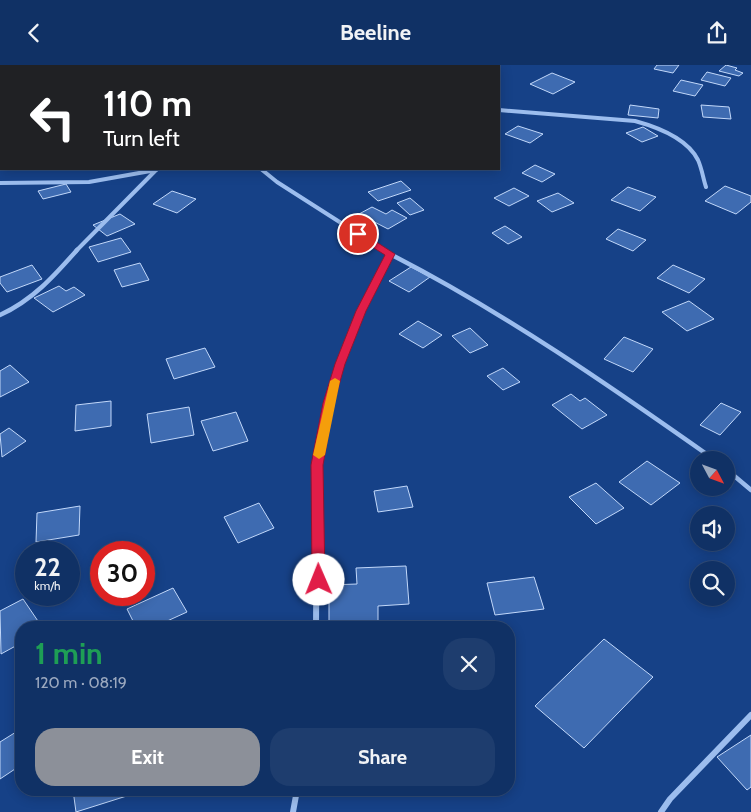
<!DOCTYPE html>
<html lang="en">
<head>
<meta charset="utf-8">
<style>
	body { margin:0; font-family:Cabin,sans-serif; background:#1e3d6e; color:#f1f3f6; height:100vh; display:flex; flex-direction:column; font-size:19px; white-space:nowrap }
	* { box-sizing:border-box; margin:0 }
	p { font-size:16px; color:#9ca9bf }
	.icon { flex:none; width:28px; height:28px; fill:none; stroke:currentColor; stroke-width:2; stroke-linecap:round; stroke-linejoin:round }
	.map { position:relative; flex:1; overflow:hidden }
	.side { position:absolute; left:15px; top:556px; width:500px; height:175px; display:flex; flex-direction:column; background:#103165; border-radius:20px; box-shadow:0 2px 12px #0003,0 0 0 1px #304c79 }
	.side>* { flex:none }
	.top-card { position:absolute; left:0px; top:0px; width:500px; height:105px; box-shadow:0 2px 12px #0003,0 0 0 1px #304c79; background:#202124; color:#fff; overflow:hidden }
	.needle { width:32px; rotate:131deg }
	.controls { position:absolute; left:690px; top:386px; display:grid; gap:10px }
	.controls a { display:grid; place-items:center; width:45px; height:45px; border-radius:50%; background:#103165; box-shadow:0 2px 12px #0003,0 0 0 1px #304c79; font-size:25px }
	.speed { position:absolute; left:15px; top:476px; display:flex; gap:10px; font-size:25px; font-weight:700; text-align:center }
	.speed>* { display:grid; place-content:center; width:65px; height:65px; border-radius:50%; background:#103165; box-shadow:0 2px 12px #0003,0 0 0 1px #304c79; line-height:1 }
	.speed small { font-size:12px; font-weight:400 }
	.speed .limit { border:8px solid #d22; background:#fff; color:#111 }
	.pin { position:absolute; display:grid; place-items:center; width:42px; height:42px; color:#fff; margin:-21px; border:2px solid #fff; border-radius:50%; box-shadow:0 1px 5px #0007 }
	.me { position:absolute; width:55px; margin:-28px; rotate:359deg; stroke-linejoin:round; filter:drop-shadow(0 0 4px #0008) }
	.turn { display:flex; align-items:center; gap:18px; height:105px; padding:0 20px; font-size:22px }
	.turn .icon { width:65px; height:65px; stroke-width:2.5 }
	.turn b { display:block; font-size:35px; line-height:42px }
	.round { display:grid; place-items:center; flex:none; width:52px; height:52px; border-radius:20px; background:#1e3d6e }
	.head { display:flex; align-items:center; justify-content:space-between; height:85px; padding:0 20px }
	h1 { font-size:30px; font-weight:700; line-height:38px; color:#1e9e55 }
	.primary-button { display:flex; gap:10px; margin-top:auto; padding:10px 20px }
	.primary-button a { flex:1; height:58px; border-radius:20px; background:#8c9099; color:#fff; font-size:20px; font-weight:700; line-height:58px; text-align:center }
	.primary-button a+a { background:#1e3d6e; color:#f1f3f6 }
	header { display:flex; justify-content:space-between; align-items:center; height:65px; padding:0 20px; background:#103165; font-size:22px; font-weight:700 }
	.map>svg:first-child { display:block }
	.building { fill:#3e6bb1; stroke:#c2d8fa }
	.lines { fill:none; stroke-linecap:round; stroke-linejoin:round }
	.minor-far2 { stroke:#9cbdee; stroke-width:4 }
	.minor-far1 { stroke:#9cbdee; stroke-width:4.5 }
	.minor { stroke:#9cbdee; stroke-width:6 }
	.route { fill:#e11d48; stroke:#92132f }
	.slow { fill:#f59e0b }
</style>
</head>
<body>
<header><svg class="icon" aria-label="back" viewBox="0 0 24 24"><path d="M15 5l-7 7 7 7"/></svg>Beeline<svg class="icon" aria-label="share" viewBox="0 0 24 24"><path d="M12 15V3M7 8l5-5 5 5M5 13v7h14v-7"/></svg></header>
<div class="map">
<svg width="751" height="747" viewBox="0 0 751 747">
	<rect width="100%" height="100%" fill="#164187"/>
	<g class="building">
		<path d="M 657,0 L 679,0 L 673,8 L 654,4 Z"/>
		<path d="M 726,0 L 737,3 L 735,5 L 743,8 L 739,11 L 719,6 Z"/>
		<path d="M 707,7 L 731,13 L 725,21 L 701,15 Z"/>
		<path d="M 552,8 L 575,17 L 553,29 L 530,19 Z"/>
		<path d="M 681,15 L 703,20 L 695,31 L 673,26 Z"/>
		<path d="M 630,40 L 659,44 L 658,53 L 628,50 Z"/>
		<path d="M 701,40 L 729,42 L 731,54 L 703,52 Z"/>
		<path d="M 518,61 L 543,69 L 530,78 L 505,69 Z"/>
		<path d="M 643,62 L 658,71 L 642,77 L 626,68 Z"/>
		<path d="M 535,100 L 555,109 L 542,117 L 522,108 Z"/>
		<path d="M 401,116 L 411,125 L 378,136 L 368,127 Z"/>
		<path d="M 66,119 L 71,127 L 43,134 L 38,126 Z"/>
		<path d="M 725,121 L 751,131 L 751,137 L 736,149 L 705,136 Z"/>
		<path d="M 628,122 L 656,132 L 640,146 L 611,135 Z"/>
		<path d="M 514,123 L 529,131 L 509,141 L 494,133 Z"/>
		<path d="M 172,126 L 196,134 L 177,148 L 153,139 Z"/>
		<path d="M 558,128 L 574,138 L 552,147 L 537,136 Z"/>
		<path d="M 410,133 L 424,145 L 410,150 L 397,138 Z"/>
		<path d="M 372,142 L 386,149 L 392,145 L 407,153 L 388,164 L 359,149 Z"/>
		<path d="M 120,149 L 135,159 L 107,171 L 93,160 Z"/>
		<path d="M 505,161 L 522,172 L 508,179 L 492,168 Z"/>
		<path d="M 618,164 L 646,175 L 633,186 L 606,174 Z"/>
		<path d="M 121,173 L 131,187 L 98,197 L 89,182 Z"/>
		<path d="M 140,198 L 149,215 L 122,222 L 114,205 Z"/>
		<path d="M 32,200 L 42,214 L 7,227 L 0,218 L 0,212 Z"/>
		<path d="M 673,200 L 705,214 L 689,228 L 657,213 Z"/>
		<path d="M 411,202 L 430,212 L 409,227 L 389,216 Z"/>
		<path d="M 59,221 L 66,226 L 74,222 L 85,230 L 53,247 L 34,233 Z"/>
		<path d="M 689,236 L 714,254 L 687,266 L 662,247 Z"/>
		<path d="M 418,256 L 442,270 L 423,283 L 399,269 Z"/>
		<path d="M 470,263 L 488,280 L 470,288 L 452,271 Z"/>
		<path d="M 624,272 L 653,284 L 633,307 L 604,294 Z"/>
		<path d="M 205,283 L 215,302 L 174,314 L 166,294 Z"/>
		<path d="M 10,300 L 29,317 L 0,332 L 0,306 Z"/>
		<path d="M 503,303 L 520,317 L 503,325 L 487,311 Z"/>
		<path d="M 571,329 L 580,336 L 585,333 L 607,350 L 582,364 L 552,340 Z"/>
		<path d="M 111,336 L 111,361 L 75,366 L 76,340 Z"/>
		<path d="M 721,338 L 741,347 L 720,370 L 700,360 Z"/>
		<path d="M 189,342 L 194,370 L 151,378 L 147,349 Z"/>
		<path d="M 236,347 L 248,376 L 213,386 L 201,356 Z"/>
		<path d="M 9,363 L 26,376 L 2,392 L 0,369 Z"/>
		<path d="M 647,396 L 680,418 L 651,440 L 619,417 Z"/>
		<path d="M 596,418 L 624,443 L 596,459 L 569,432 Z"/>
		<path d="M 407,421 L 413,442 L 378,447 L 374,426 Z"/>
		<path d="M 259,438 L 274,463 L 238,478 L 224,452 Z"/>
		<path d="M 80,441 L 79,470 L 36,477 L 37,448 Z"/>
		<path d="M 406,501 L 409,539 L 378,541 L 378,562 L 329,562 L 329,520 L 357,519 L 356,503 Z"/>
		<path d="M 534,512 L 544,544 L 495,550 L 487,518 Z"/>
		<path d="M 173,523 L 187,547 L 154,562 L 136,562 L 127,544 Z"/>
		<path d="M 23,534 L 42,562 L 21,562 L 21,578 L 1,589 L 0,546 Z"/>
		<path d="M 604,574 L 653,612 L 584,683 L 535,641 Z"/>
		<path d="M 16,667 L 21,676 L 21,700 L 0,714 L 0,677 Z"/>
		<path d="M 751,670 L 751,722 L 747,725 L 717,692 Z"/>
		<path d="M 73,725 L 132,725 L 133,729 L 76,747 Z"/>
	</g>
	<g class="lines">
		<g class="minor-far2">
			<path d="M 50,0 L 56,1"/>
			<path d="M 453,1 L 457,0"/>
			<path d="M 499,45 L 635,56 C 657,62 687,73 698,95 C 702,104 703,113 706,122"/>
			<path d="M 261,104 L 277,117 L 385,186"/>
			<path d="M 0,118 L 89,117 L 156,105"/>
			<path d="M 76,186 L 156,105"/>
		</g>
		<g class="minor-far1">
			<path d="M 390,189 C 505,248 610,321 715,395"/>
			<path d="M 0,250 C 33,235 54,211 77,185"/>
			<path d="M 726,404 L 751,425"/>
			<path d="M 317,429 C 313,344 353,263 390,189 L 383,185"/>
		</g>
		<g class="minor">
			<path d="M 316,562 L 317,428"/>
			<path d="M 293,747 L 297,725"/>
			<path d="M 661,747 L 670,734 L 751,650"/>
		</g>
	</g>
	<path class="route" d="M 355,167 L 361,167 L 395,189 L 366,246 L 345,299 L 334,338 L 323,400 L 325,515 L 319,520 L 312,515 L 311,400 L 323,338 L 335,299 L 356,246 L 385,190 L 355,171 Z"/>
	<path class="slow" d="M 335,313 L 340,316 L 325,390 L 319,394 L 313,390 L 330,316 Z"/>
</svg>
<div class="controls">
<a><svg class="needle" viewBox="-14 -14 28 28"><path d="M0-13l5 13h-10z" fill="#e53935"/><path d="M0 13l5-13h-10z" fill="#9ca9bf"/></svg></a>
<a><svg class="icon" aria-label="sound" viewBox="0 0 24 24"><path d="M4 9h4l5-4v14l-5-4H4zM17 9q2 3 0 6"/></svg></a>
<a><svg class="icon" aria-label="search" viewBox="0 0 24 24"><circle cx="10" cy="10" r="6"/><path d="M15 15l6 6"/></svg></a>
</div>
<div class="speed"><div>22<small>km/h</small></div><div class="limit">30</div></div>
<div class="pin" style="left:358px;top:169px;background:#d93025"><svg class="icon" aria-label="arrive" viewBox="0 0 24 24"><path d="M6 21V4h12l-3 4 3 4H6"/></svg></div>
<svg class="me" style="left:319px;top:515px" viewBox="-20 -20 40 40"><circle r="19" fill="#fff"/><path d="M0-13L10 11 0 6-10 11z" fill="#e11d48"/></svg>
<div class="top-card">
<div class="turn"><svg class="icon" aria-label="left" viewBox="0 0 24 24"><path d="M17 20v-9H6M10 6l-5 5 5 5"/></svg><div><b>110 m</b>Turn left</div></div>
</div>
<section class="side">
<div class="head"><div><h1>1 min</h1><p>120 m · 08:19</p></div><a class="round"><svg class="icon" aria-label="close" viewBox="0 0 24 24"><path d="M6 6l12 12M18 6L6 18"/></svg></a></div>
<div class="primary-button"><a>Exit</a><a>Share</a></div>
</section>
</div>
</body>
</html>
